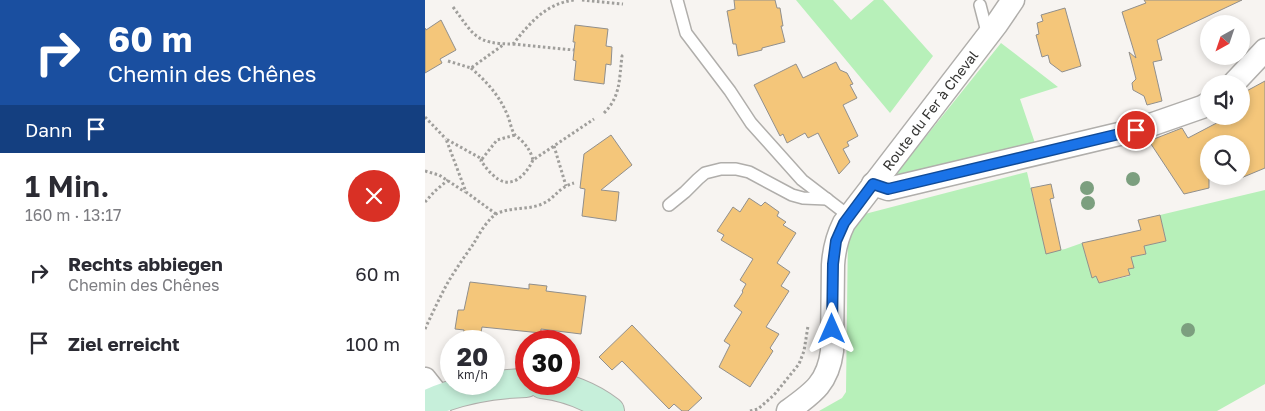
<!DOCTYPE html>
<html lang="de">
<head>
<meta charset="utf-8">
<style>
	body { margin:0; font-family:"Golos Text",sans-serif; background:#f2f2f3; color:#2b2b33; height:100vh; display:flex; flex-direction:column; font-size:19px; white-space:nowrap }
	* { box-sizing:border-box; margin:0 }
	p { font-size:16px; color:#7c7c81 }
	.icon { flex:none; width:28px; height:28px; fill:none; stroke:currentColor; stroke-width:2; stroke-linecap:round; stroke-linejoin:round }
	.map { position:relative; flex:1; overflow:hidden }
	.sheet { display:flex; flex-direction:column; background:#fff; width:425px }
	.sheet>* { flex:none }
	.hud { background:#1a4fa0; color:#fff; overflow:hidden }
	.needle { width:32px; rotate:220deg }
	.controls { position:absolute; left:775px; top:15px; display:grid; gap:10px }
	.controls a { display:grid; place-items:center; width:50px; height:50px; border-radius:50%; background:#fff; box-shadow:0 2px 8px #0003; font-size:25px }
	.speed { position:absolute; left:15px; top:330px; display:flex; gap:10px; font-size:25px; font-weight:700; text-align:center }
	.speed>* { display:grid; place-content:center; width:65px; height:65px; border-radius:50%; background:#fff; box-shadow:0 2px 8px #0003; line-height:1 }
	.speed small { font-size:12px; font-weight:400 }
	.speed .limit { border:8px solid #d22; background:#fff; color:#111 }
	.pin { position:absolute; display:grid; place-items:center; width:42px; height:42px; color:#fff; margin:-21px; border:2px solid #fff; border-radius:50%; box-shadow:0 1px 5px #0007 }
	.me { position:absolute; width:55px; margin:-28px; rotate:0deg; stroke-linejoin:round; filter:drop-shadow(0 0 4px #0008) }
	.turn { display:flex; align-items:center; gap:18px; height:105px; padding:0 25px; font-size:22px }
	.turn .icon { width:65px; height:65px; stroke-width:2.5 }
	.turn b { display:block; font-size:35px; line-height:42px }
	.then { display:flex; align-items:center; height:48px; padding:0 25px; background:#0003; gap:10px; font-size:19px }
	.round { display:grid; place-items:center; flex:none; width:52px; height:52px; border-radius:26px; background:#f2f2f3 }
	.head { display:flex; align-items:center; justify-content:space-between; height:85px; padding:0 25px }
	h1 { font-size:30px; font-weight:600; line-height:38px }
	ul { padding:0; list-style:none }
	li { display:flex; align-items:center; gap:15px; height:70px; padding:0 25px }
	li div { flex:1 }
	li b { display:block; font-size:19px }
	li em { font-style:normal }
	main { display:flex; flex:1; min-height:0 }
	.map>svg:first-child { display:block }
	.green { fill:#b7f0b9 }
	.building { fill:#f4c67a; stroke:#918f8c }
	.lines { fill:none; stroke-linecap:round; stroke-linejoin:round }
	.lane-casing { stroke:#b0aeab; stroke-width:14 }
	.street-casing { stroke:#b0aeab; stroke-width:25 }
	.secondary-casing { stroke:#b0aeab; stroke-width:30 }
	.path { stroke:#a09f9c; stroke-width:3; stroke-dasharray:2.5 2.5; stroke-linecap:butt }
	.lane { stroke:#fff; stroke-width:11 }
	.street { stroke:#fff; stroke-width:22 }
	.secondary { stroke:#c6efda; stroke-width:28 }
	.tree { fill:#7c9f7f }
	.route-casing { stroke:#114b97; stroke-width:12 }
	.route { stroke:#1a73e8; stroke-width:9 }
	.labels { text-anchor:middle; stroke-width:4; stroke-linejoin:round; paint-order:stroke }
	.street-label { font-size:14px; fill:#333331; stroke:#f7f4f1 }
</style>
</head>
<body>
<main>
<section class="sheet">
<div class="hud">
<div class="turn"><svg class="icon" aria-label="right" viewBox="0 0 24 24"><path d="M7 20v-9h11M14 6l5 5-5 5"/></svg><div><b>60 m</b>Chemin des Chênes</div></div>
<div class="then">Dann<svg class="icon" aria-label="arrive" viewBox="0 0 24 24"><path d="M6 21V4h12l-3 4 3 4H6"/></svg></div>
</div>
<div class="head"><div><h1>1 Min.</h1><p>160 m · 13:17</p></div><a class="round" style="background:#d93025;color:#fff"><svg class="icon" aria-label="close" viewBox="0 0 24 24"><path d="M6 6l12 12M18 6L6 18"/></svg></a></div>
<ul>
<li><svg class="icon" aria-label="right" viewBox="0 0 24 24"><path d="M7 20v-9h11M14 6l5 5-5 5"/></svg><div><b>Rechts abbiegen</b><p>Chemin des Chênes</p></div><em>60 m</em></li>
<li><svg class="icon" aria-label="arrive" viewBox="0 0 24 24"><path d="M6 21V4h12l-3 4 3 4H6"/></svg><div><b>Ziel erreicht</b></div><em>100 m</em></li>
</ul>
</section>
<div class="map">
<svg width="840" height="411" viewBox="0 0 840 411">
	<rect width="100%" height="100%" fill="#f7f4f1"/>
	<g class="green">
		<path d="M 371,0 L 408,0 L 426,20 L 449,0 L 458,0 L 508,56 L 465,113 Z"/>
		<path d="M 576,43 L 633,87 L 595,99 L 611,146 L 470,175 Z"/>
		<path d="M 602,172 L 621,253 L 640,249 L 657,243 L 667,277 L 671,276 L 674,283 L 705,276 L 703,269 L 708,267 L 706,257 L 721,254 L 719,246 L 741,241 L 735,215 L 840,190 L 840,384 L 792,411 L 394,411 L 417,398 L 421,392 L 423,229 L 436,215 Z"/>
	</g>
	<g class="building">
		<path d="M 309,0 L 350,0 L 352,8 L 355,8 L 358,26 L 356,26 L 360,42 L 337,48 L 337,50 L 313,56 L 311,44 L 308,44 L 302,11 L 310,9 Z"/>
		<path d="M 719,0 L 817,0 L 732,40 L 737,60 L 728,62 L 737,101 L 722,105 L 719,96 L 708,90 L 707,83 L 711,79 L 704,52 L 711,58 L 697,12 L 721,3 Z"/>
		<path d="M 640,8 L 656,66 L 637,72 L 625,63 L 623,55 L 617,57 L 611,35 L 614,34 L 612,23 L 618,21 L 616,15 Z"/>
		<path d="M 16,20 L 31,50 L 15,59 L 17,63 L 0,73 L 0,28 L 1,30 Z"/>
		<path d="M 150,25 L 183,29 L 181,46 L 187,47 L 186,65 L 181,64 L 179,84 L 149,80 L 151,61 L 148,60 L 150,42 L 148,42 Z"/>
		<path d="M 411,62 L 415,70 L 422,73 L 428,84 L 425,85 L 432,98 L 418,105 L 433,136 L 422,142 L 424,146 L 418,149 L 425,162 L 414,174 L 393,133 L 383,138 L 380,133 L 362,143 L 358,134 L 355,136 L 329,85 L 371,64 L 378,78 Z"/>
		<path d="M 840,81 L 840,168 L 816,178 L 816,144 L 784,144 L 784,188 L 759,194 L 724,141 L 757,128 L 763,138 L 805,116 L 816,116 L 816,94 Z"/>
		<path d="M 186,135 L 207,165 L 176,190 L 194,192 L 191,221 L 157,216 L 160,189 L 155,188 L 159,154 Z"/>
		<path d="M 626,184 L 629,198 L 625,199 L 636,250 L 621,254 L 606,188 Z"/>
		<path d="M 324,198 L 336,206 L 340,202 L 354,212 L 352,216 L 361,222 L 358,225 L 371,233 L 352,263 L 365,272 L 356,286 L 364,291 L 341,327 L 354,334 L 345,348 L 348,351 L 325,387 L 294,367 L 305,345 L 299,341 L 317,312 L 309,306 L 318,292 L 317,291 L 321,284 L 315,280 L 328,259 L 296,240 L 299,235 L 292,231 L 308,207 L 315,212 Z"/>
		<path d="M 735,215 L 741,241 L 719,246 L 721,254 L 706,257 L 709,268 L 703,269 L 705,275 L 674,283 L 671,276 L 667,278 L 657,243 L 716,230 L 713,220 Z"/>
		<path d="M 45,282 L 104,289 L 104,284 L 122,286 L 121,291 L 161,296 L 156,334 L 116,329 L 116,333 L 57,327 L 55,338 L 38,336 L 39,330 L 30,329 L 33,310 L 39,310 Z"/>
		<path d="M 207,325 L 277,398 L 263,411 L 257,411 L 249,404 L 244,409 L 197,361 L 187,370 L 174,357 Z"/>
	</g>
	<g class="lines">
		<defs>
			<g id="lane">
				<path d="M 252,0 L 261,33 L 305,91 L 326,123 L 377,180 L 424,216"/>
				<path d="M 555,5 L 563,36"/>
				<path d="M 244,205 L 260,192 L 273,179 L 280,173 L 296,169 L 311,169 L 324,172 L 367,195 L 378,198 L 402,199"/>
			</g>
			<g id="street">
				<path d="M 808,84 L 840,50"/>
				<path d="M 448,184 L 463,189 L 711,130 L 777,107 L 784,103"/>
				<path d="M 0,379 L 15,398 L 14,411"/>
				<path id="s1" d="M 363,411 C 388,393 403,383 407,351 L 408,265 C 409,249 412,237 419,223 L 571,25 L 588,0"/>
			</g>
			<g id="secondary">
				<path d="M 117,384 C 142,387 165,396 185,411"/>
				<path d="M 0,405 C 32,390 66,384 101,383"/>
			</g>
		</defs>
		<use href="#lane" class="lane-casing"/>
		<use href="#street" class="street-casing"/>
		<use href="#secondary" class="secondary-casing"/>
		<g class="path">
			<path d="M 157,0 L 198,4"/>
			<path d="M 28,7 C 49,35 50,44 88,44 C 105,23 120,4 149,0"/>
			<path d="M 88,44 L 149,50"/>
			<path d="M 23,61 L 46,68 L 78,45"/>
			<path d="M 46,68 C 61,81 74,95 82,114 C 85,120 86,130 90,135 C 92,137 94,138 96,140 C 102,146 106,152 108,160 L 169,119"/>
			<path d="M 179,113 C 196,96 194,79 197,56 L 194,55"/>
			<path d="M 0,117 L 21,139"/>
			<path d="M 129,146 L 141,186"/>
			<path d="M 57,159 L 56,161 C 60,166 63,171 67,174 C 84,192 100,177 108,160"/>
			<path d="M 0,171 L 14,175 L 40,192"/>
			<path d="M 0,202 L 10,191 L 23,180"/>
			<path d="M 71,214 L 41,192 L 21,139 L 57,159 L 72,140 L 90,135"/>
			<path d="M 0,329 C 7,314 14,299 22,284 C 30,270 40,256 49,243 C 54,234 64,217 73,213 C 87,207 103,210 117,204 C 131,198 132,188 149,183"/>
			<path d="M 325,411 L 333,409 L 349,395 L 374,364 L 379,351 L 383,326"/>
		</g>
		<use href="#lane" class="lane"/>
		<use href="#street" class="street"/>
		<use href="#secondary" class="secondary"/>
	</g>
	<g class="tree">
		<circle cx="708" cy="179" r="7"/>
		<circle cx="662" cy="188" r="7"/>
		<circle cx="663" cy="203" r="7"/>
		<circle cx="763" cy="330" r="7"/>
	</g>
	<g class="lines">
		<defs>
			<path id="route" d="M 407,329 L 408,264 L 411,241 L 419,223 L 448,184 L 463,189 L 711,130"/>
		</defs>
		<use href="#route" class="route-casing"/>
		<use href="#route" class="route"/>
	</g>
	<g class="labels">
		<g class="street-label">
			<text dy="5" stroke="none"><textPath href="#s1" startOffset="349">Route du Fer à Cheval</textPath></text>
		</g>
	</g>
</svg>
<div class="controls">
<a><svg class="needle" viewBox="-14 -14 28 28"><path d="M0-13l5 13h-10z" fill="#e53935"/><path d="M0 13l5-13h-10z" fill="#7c7c81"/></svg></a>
<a><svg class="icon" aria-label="sound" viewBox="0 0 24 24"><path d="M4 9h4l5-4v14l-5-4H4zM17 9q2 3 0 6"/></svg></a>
<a><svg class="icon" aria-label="search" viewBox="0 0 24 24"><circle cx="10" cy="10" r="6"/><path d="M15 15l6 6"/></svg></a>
</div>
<div class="speed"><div>20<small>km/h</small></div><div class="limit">30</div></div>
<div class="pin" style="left:711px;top:130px;background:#d93025"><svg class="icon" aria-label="arrive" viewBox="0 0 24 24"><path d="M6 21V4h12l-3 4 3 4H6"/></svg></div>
<svg class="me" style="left:407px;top:329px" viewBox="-20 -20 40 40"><path d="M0-17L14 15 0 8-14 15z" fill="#1a73e8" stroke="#fff" stroke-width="4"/></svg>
</div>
</main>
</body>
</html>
